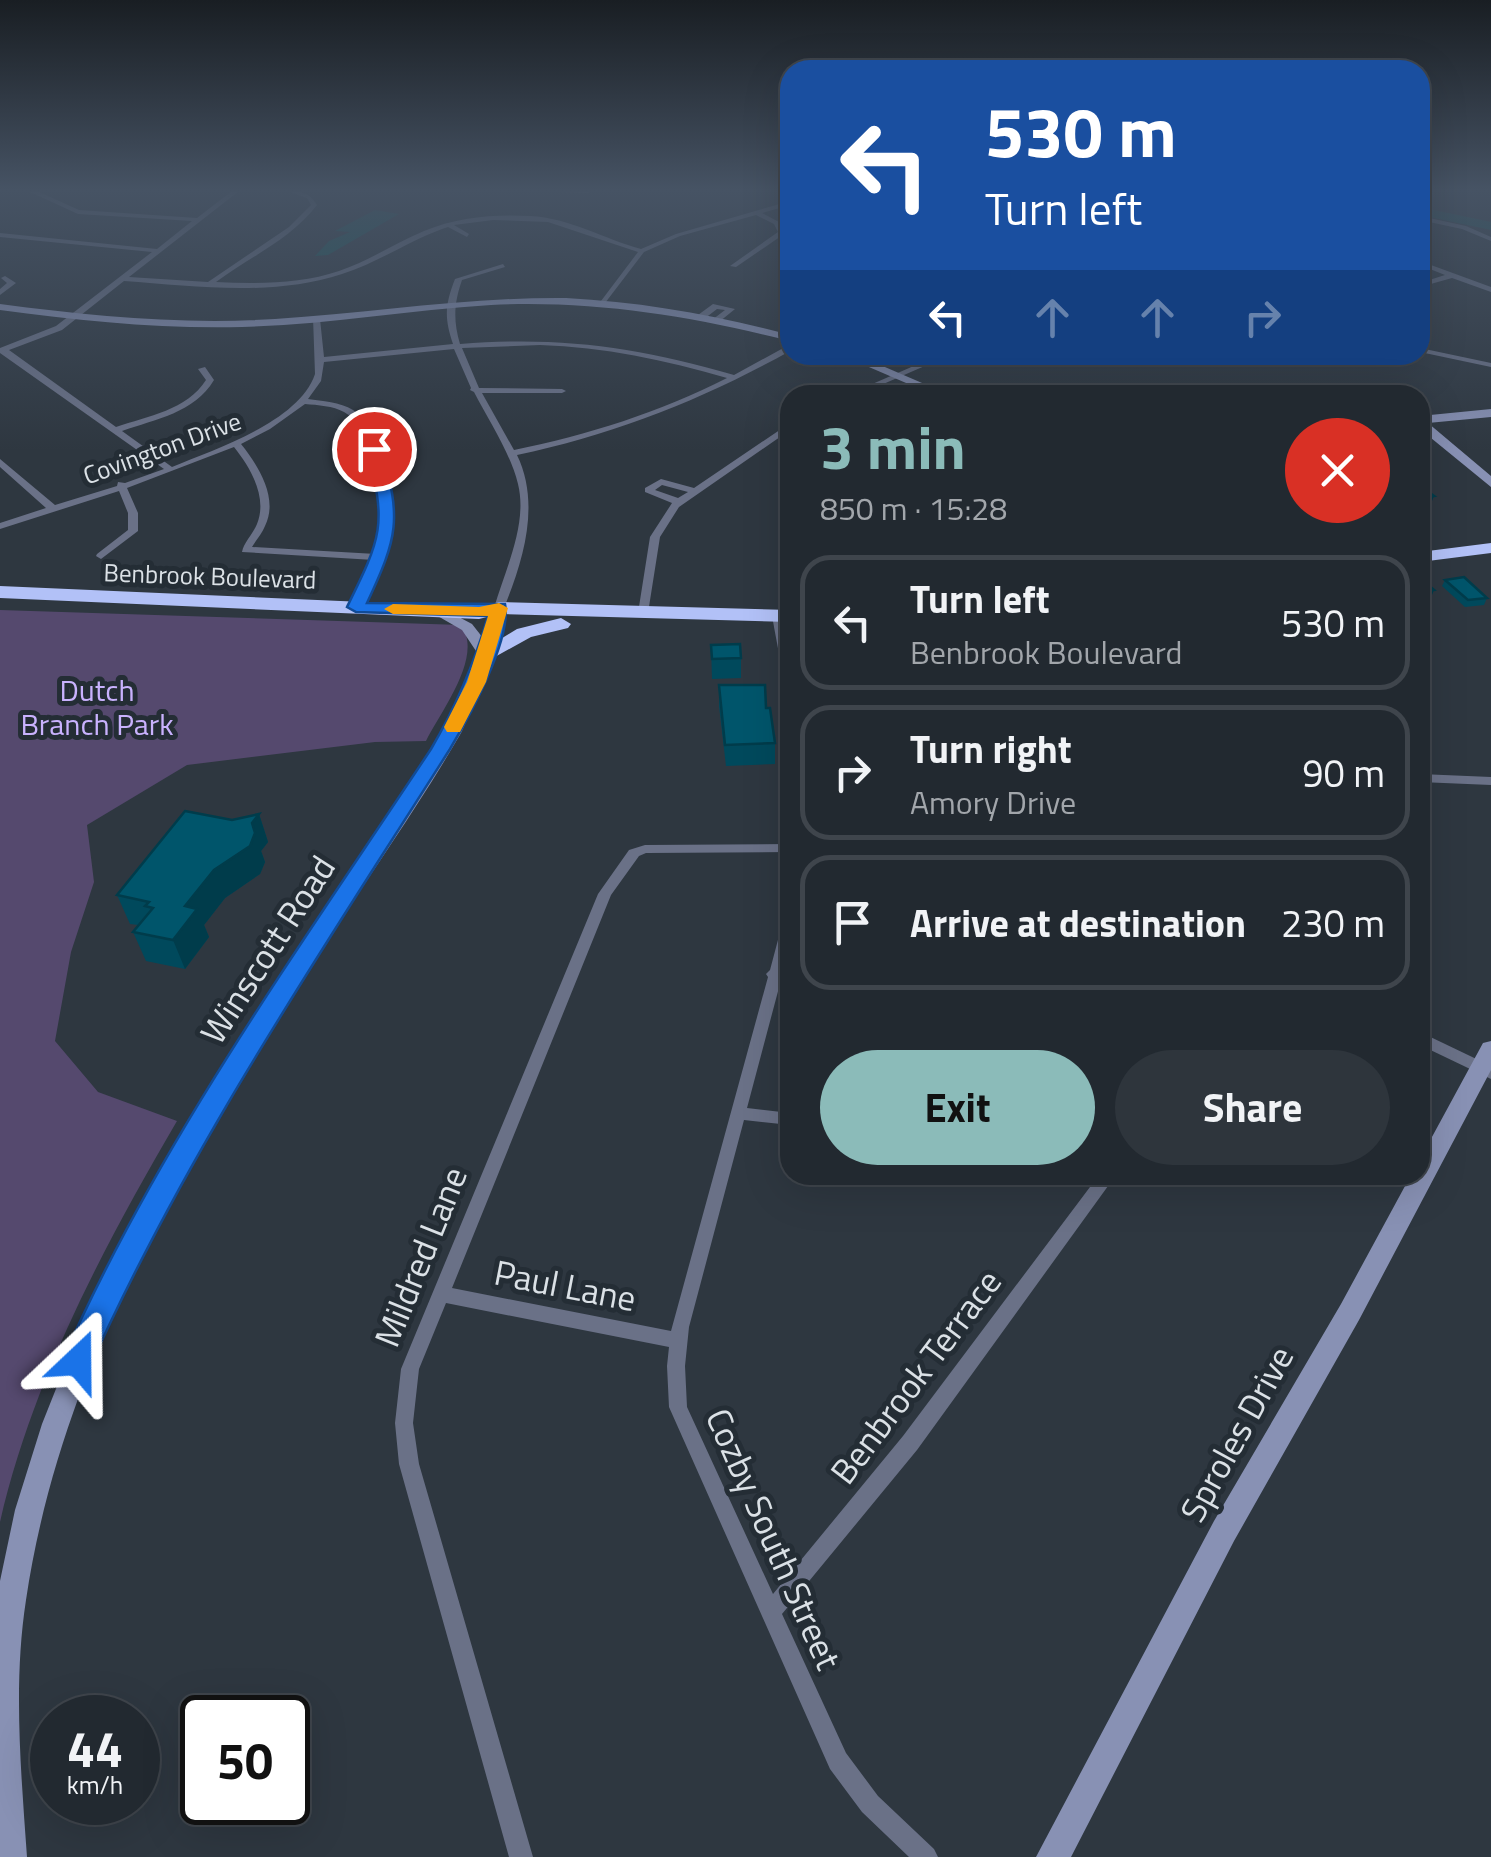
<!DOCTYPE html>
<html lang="en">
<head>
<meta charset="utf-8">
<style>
	body { margin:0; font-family:"Titillium Web",sans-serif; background:#2e353c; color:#f1f3f6; height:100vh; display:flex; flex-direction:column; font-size:38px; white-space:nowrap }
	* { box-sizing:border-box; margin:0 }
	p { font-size:32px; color:#a2a6ab }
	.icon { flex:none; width:55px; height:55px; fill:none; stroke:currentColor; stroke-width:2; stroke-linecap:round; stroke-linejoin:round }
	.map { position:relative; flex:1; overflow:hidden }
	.sheet { position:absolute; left:780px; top:385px; width:650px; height:800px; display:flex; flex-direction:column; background:#222930; border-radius:30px; box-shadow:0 10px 40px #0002,0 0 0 2px #3f454c }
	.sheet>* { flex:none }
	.hud { position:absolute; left:780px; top:60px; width:650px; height:305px; border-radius:30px; box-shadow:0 10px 40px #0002,0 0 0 2px #3f454c; background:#1a4fa0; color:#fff; overflow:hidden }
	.speed { position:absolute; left:30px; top:1695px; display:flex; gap:20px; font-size:50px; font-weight:700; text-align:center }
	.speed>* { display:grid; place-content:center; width:130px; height:130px; border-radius:50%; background:#222930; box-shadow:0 10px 40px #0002,0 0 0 2px #3f454c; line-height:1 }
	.speed small { font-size:25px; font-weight:400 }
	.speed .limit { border:5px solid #111; border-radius:15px; background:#fff; color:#111 }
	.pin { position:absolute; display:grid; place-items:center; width:85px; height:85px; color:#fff; margin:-42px; border:5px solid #fff; border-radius:50%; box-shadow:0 2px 10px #0007 }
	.me { position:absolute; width:110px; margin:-55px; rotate:23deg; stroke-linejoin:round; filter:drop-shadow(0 0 8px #0008) }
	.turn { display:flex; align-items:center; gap:35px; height:210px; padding:0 40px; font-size:45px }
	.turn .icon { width:130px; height:130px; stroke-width:2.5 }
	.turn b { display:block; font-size:70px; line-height:85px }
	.lanes { display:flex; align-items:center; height:95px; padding:0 40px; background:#0003; justify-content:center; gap:50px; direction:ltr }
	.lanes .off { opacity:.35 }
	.round { display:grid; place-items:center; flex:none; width:105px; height:105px; border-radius:52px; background:#2e353c }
	.overview { display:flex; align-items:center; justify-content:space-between; height:170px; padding:0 40px }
	h1 { font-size:60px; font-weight:700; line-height:75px; color:#8bbbb9 }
	.button { display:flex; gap:20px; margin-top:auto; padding:20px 40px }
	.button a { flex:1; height:115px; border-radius:60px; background:#8bbbb9; color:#111; font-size:40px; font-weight:700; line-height:115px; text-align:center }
	.button a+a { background:#2e353c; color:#f1f3f6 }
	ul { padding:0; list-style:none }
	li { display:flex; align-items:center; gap:30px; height:135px; margin:0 20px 15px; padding:0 20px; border:5px solid #3f454c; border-radius:30px }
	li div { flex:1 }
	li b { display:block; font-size:38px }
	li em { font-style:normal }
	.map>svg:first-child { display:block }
	.green { fill:#55496e }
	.water { fill:#155657 }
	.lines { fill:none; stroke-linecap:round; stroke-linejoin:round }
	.river { fill:#155657; fill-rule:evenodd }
	.street { fill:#6a7187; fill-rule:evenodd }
	.secondary { fill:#8891b4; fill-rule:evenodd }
	.highway { fill:#b2c1f7; fill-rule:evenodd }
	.wall { fill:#00495c }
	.shaded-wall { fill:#003c4b }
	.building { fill:#00556b; stroke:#003c4b; stroke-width:2.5 }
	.route { fill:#1a73e8; stroke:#114b97; stroke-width:2.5 }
	.slow { fill:#f59e0b }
	.labels { text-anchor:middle; stroke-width:10; stroke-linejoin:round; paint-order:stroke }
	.far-street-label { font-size:25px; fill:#dbe1e6; stroke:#242d35 }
	.park-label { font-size:30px; fill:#c9b2fe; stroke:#242d35 }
	.near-street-label { font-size:35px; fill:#dbe1e6; stroke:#242d35 }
</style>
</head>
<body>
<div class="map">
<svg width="1491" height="1857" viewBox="0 0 1491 1857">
	<rect width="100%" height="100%" fill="#2e3740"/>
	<path class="green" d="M 0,610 L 461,625 C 484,656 441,711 426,741 L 375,742 L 187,765 L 87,825 L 94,882 L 71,952 L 55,1041 L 98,1092 L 177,1121 C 104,1246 33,1379 0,1522 Z"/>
	<path class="water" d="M 375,210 L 399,214 L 328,255 L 315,256 L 329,241 L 350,232 L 335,231 Z"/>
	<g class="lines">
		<path class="river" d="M 1420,207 L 1491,222 L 1491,230 L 1420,215 Z"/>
		<g class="street">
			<path d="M 28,191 L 37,191 L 79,210 L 197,218 L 232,191 L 239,191 L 129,277 L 208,282 L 289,227 L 311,205 L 307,198 L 287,191 C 301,191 310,193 317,205 C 290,240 251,256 216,282 C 257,284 301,284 339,271 C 369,261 395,243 424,231 C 457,217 495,214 530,216 C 570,218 604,239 641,249 L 676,234 L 790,201 L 790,205 L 762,213 L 779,222 L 784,234 L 736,267 L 730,266 L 778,232 L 774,224 L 756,215 L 680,236 L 644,252 L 602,307 L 598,305 L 638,252 L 548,222 L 493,220 L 454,225 L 469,234 L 467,237 L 448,227 L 442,229 C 407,242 377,263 342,274 C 272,297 195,286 124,281 L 62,330 L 9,350 L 116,427 C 148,416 187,410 206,380 L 198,369 L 205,367 L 214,380 C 194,413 156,419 122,431 L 172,467 C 215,449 299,422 315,374 L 313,317 L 320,319 L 324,357 L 453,344 C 444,317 445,305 455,279 L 503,264 L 505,267 L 462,280 C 454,303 453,320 460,344 C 561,336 637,347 734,375 L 787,346 L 790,346 L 790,351 C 704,399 614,435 517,455 C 541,504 523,562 503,610 L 499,611 L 494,608 C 505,570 528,524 518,484 C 511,454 489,421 474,392 L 470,390 L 471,388 L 454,349 L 324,362 L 321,381 L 308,399 C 322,401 340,402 353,410 C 392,436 398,512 386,553 C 381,573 370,592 360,609 L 356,610 L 351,607 L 374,560 L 242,552 C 244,542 253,534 257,524 C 268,497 250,467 234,447 L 127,488 L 138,513 L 138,531 L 101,559 L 96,556 L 97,554 L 128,530 L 128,513 L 119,491 L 0,529 L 0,523 L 46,508 L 0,467 L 0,459 L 55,505 L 117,486 L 118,482 L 125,483 L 164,469 L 0,353 L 0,348 L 56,326 L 152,252 L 0,237 L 0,233 L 157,249 L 192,221 L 78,214 ZM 540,345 C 604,347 665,360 727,378 C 660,412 588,435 514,450 L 482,393 L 562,393 L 566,391 L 562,389 L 479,388 L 462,348 ZM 305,404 C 318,405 333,406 344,412 C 385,436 387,513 376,554 L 252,547 C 256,540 262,534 265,526 C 279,498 258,465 241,444 L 270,429 Z"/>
			<path d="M 526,191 L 592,191 L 589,193 Z"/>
			<path d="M 1420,216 L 1466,226 L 1491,237 L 1491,241 L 1462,229 L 1420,220 Z"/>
			<path d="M 1420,261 L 1491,287 L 1491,292 L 1452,278 L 1420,287 L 1420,283 L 1445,275 L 1420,265 Z"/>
			<path d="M 5,276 L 16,283 L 0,295 L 0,289 L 7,283 L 1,278 Z"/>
			<path d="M 713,304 L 735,309 L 719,322 L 712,320 L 725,310 L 717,309 L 704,319 L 698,319 L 698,315 Z"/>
			<path d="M 1420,348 L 1491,363 L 1491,367 L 1420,352 Z"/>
			<path d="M 939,355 L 950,355 L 858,395 L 847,395 Z"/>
			<path d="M 790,423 L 790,430 L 679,507 L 660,537 L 648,613 L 643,616 L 639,615 L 638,613 L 650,537 L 672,503 L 645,492 L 645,488 L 661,479 L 694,488 ZM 662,485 L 688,492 L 678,498 L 655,490 Z"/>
			<path d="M 777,613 L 782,616 L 790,654 L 790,684 L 784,681 L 772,616 Z"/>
			<path d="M 1420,774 L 1491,777 L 1491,785 L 1420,782 Z"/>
			<path d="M 790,844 L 790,852 L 646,853 L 639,856 L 611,895 L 452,1288 L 671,1331 L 768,977 L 766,974 L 770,970 L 783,921 L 790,916 L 790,947 L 784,969 L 790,970 L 790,980 L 781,980 L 747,1108 L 790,1113 L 790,1125 L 744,1120 L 689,1327 L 685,1366 L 687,1407 L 773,1594 L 903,1436 L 1099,1175 L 1116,1175 L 917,1450 L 782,1614 L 846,1753 L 878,1796 L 934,1849 L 938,1857 L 909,1857 L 862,1812 L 830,1769 L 669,1407 L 667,1366 L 669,1347 L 446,1303 L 419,1369 L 413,1423 L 419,1464 L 533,1857 L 509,1857 L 399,1464 L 395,1423 L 401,1369 L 598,894 L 629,850 L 645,845 Z"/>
			<path d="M 1420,1032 L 1491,1066 L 1491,1079 L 1420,1045 Z"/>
		</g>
		<g class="secondary">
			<path d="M 566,298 C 642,302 716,315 790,335 L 790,341 C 691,316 593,300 491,305 C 407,310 325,325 242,327 C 161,329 80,321 0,310 L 0,304 C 91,316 183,325 275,319 C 372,313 468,297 566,298 Z"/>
			<path d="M 841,355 L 857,355 L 950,395 L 934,395 Z"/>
			<path d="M 1491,409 L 1491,417 L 1428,423 L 1491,476 L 1491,487 L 1420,429 L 1420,416 Z"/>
			<path d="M 499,603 L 507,608 L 486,679 L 461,733 C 424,797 382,857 342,918 C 205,1126 63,1349 26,1600 C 13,1684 21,1772 27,1857 L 0,1857 L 0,1581 L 15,1510 L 42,1424 L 79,1331 L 162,1170 L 257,1015 L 425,764 L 461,702 L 478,654 L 462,630 L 429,611 L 437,606 L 442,608 L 472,624 L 483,638 L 491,608 Z"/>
			<path d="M 1491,1041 L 1491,1070 L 1359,1320 L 1234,1541 L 1071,1857 L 1036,1857 L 1214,1521 L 1341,1304 L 1411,1175 L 1420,1175 L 1420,1159 L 1483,1043 Z"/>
		</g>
		<g class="highway">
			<path d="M 1491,543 L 1491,553 L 1420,562 L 1420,552 Z"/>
			<path d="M 0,586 L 479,607 L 499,602 L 790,610 L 790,622 L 499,614 L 479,619 L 0,598 Z"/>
			<path d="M 561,618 L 571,624 L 568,628 L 531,637 L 493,658 L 479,658 L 476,654 L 517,629 Z"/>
		</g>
	</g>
	<g class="wall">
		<path d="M 1445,580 L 1487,598 L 1484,605 L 1465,607 L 1442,586 Z"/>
		<path d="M 711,645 L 741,658 L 741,678 L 712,679 Z"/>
		<path d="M 719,685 L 766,708 L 775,743 L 775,764 L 726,766 L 719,706 Z"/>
		<path d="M 259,814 L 268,842 L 261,851 L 265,862 L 260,874 L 225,898 L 204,925 L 209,937 L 185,969 L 146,961 L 133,932 L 138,925 L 130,924 L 117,895 L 232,820 Z"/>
	</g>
	<g class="shaded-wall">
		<path d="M 1434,496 L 1426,516 L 1420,516 L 1420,498 Z"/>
		<path d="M 1434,590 L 1426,610 L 1420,611 L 1420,592 Z"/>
		<path d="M 259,814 L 268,842 L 261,851 L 265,862 L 260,874 L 225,898 L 204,925 L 209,937 L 185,969 L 173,940 L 185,906 Z"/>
	</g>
	<g class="building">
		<path d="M 1420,486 L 1434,496 L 1420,498 Z"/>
		<path d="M 1464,577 L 1487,598 L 1468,600 L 1445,580 Z"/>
		<path d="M 1420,578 L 1434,590 L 1420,592 Z"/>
		<path d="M 740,644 L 741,658 L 712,659 L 711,645 Z"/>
		<path d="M 719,685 L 765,685 L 766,708 L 770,708 L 775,743 L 725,745 Z"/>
		<path d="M 185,811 L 232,820 L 259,814 L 252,823 L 255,833 L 250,846 L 214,870 L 185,906 L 197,909 L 173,940 L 133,932 L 153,908 L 145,906 L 149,902 L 117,895 Z"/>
	</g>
	<linearGradient id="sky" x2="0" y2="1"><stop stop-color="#191e23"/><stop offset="0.42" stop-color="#465364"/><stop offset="1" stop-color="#465364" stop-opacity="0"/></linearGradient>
	<rect width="1491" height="451" fill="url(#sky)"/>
	<path class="route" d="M 374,445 L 381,449 C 402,519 398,537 367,603 L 505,604 C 512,639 469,717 450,749 C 322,951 186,1151 88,1371 L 78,1375 L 67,1371 L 62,1361 C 158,1143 300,947 431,749 C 457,705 474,664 488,616 L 356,612 L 347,607 C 381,538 388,524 366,449 Z"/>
	<path class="slow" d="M 499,603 L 508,608 L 486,682 L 460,732 L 447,732 L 444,727 L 467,682 L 488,616 L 393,614 L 384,609 L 393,604 L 479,607 Z"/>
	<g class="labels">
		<g class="far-street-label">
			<text transform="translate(162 448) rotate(-20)" y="9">Covington Drive</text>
			<text transform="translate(210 576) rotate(2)" y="9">Benbrook Boulevard</text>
		</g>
		<g class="park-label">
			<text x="97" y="701">Dutch<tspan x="97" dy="34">Branch Park</tspan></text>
		</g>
		<g class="near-street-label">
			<text transform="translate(268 950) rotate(-57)" y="12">Winscott Road</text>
			<text transform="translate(421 1257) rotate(-68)" y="12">Mildred Lane</text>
			<text transform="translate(565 1286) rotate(11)" y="12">Paul Lane</text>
			<text transform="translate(916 1377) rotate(-53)" y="12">Benbrook Terrace</text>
			<text transform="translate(1237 1434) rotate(-61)" y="12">Sproles Drive</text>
			<text transform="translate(773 1539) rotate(66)" y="12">Cozby South Street</text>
		</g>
	</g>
</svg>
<div class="speed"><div>44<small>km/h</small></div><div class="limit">50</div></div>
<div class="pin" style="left:374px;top:449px;background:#d93025"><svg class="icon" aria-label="arrive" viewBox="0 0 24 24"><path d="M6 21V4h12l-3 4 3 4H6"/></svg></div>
<svg class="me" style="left:78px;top:1361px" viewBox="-20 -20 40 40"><path d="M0-17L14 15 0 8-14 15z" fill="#1a73e8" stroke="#fff" stroke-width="4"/></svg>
<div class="hud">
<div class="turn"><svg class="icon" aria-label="left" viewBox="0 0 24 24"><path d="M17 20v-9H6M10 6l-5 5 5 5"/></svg><div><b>530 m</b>Turn left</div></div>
<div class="lanes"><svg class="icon" aria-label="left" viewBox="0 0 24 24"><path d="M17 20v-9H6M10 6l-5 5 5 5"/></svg><svg class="icon off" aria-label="ahead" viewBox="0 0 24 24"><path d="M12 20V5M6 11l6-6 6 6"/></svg><svg class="icon off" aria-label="ahead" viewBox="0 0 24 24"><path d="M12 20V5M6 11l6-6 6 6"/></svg><svg class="icon off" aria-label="right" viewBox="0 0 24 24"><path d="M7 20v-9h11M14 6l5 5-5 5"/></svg></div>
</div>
<section class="sheet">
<div class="overview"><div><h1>3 min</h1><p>850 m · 15:28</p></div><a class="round" style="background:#d93025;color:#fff"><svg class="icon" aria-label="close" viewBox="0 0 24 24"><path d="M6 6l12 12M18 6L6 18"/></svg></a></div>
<ul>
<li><svg class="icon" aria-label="left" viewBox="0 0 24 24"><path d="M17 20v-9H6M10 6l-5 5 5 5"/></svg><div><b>Turn left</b><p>Benbrook Boulevard</p></div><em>530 m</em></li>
<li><svg class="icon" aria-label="right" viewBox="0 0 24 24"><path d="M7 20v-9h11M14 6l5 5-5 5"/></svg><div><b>Turn right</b><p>Amory Drive</p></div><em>90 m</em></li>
<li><svg class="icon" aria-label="arrive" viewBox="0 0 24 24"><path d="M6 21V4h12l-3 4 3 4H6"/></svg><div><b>Arrive at destination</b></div><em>230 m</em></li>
</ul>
<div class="button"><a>Exit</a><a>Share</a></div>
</section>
</div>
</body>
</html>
